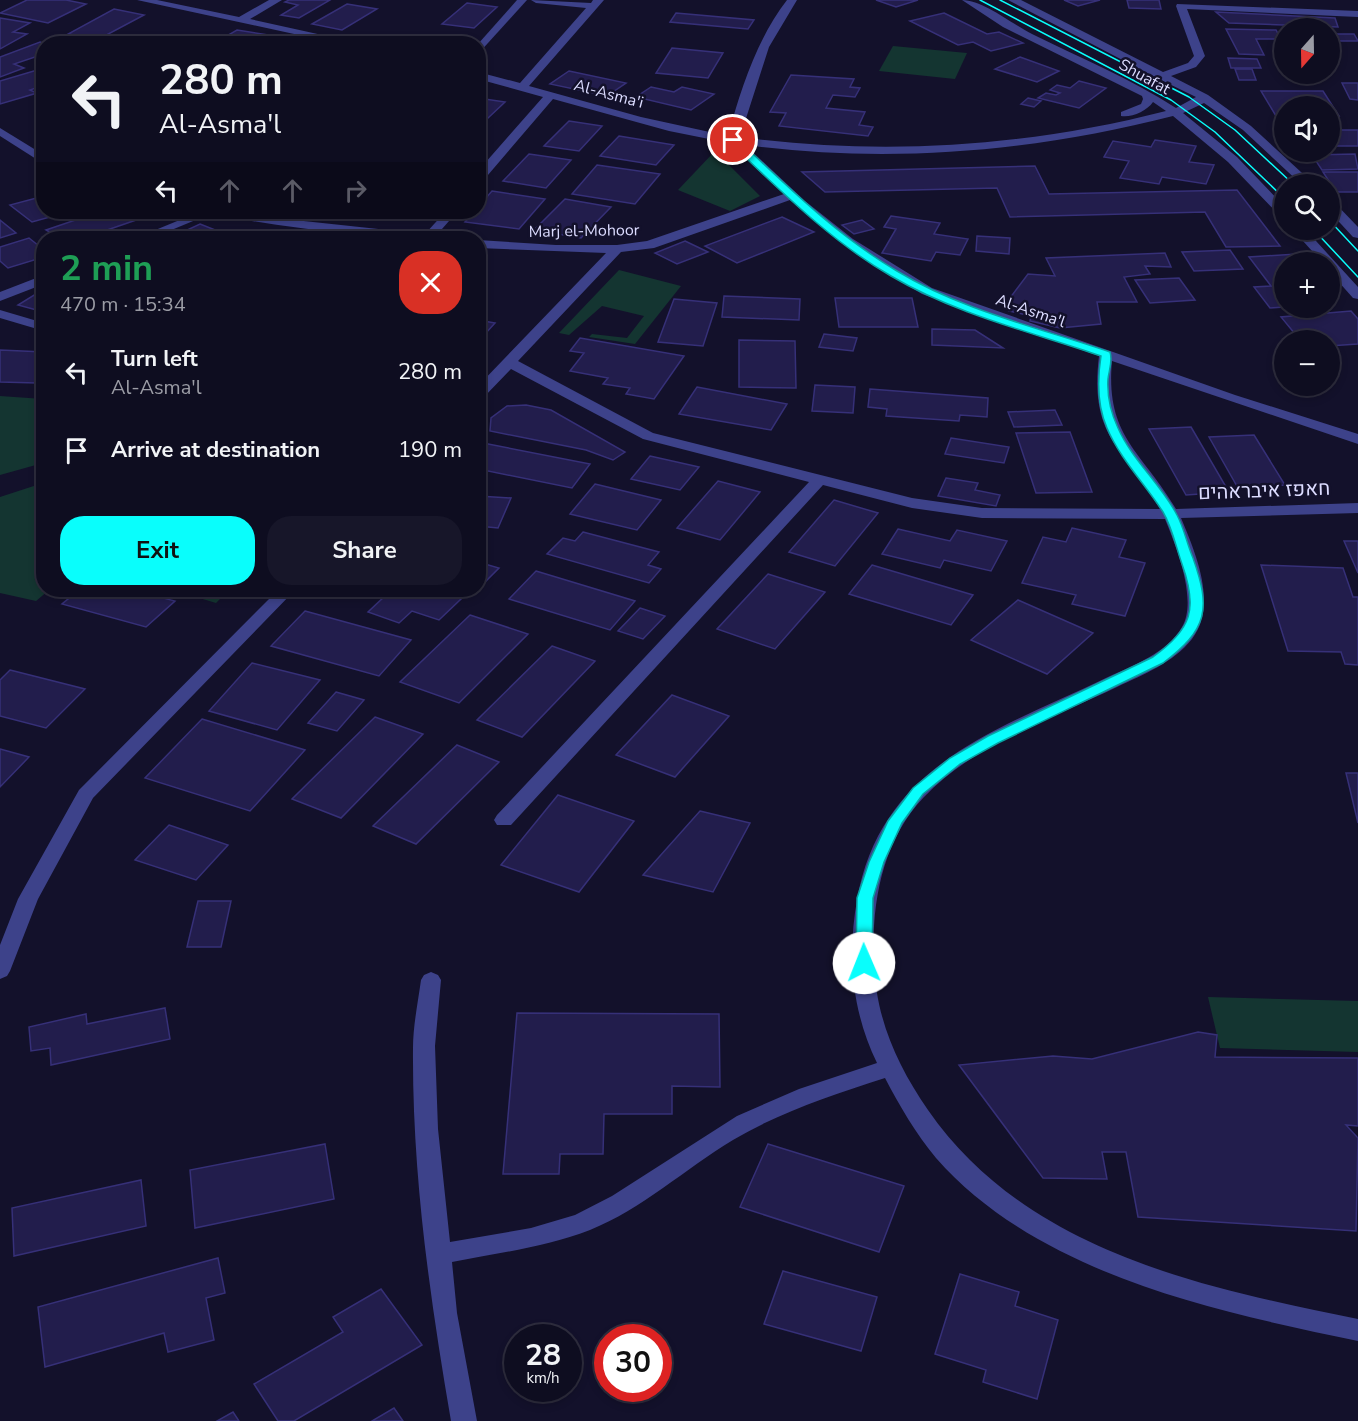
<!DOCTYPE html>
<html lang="en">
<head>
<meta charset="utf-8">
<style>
	body { margin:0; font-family:"Nunito Sans",Heebo,sans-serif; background:#171629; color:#f1f3f6; height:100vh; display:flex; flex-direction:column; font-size:22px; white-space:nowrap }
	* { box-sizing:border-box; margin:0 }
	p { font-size:20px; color:#9b9ca5 }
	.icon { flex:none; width:33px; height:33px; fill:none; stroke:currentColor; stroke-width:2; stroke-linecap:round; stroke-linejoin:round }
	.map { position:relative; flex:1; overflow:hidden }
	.panel { position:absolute; left:36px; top:231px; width:450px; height:366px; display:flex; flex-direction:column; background:#0e0d20; border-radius:24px; box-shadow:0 3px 9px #0003,0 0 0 2px #2e2d3e }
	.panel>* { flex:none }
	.top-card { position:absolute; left:36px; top:36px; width:450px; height:183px; border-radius:24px; box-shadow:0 3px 9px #0003,0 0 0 2px #2e2d3e; background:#0e0d20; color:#f1f3f6; overflow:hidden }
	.needle { width:39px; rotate:200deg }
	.controls { position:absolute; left:1274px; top:18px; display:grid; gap:12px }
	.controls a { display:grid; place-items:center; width:66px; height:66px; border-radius:50%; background:#0e0d20; box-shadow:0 3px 9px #0003,0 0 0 2px #2e2d3e; font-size:30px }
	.speed { position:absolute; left:504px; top:1324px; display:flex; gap:12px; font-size:30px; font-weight:700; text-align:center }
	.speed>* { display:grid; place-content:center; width:78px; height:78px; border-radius:50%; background:#0e0d20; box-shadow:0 3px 9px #0003,0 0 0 2px #2e2d3e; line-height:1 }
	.speed small { font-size:15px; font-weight:400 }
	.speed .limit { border:9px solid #d22; background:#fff; color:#111 }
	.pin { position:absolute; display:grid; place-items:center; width:51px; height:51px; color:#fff; margin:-26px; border:3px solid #fff; border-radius:50%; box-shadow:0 2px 6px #0007 }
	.me { position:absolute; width:66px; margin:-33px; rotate:359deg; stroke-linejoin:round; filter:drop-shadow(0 0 4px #0008) }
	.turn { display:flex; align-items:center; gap:21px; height:126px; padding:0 24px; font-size:27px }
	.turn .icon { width:78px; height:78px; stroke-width:2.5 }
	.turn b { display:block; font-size:42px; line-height:51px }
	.lanes { display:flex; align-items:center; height:57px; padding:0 24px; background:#0003; justify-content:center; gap:30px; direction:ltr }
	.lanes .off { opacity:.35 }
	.round { display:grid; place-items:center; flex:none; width:63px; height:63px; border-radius:24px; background:#171629 }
	.summary { display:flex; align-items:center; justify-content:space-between; height:102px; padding:0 24px }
	h1 { font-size:36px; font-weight:700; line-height:45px; color:#1e9e55 }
	.action { display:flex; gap:12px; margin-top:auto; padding:12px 24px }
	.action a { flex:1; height:69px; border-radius:24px; background:#09fefc; color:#111; font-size:24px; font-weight:700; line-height:69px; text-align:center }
	.action a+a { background:#171629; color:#f1f3f6 }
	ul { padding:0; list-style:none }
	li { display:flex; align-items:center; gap:18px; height:78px; padding:0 24px }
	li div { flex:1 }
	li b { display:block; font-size:22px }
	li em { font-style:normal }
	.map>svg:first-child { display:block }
	.green { fill:#143531 }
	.building { fill:#221d4c; stroke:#363078; stroke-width:1.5 }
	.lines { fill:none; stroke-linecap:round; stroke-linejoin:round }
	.minor { fill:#3d428a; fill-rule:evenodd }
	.tram { stroke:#09fefc; stroke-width:1.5 }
	.route { fill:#09fefc; stroke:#06a5a4; stroke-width:1.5 }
	.labels { text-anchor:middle; stroke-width:5; stroke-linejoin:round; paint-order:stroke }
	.far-street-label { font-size:16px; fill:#dcdcff; stroke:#13112b }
	.street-label { font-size:20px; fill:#dcdcff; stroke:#13112b }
</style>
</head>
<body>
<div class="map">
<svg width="1358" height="1421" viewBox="0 0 1358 1421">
	<rect width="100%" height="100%" fill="#13112b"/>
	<g class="green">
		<path d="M 893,46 L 967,53 L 955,79 L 879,71 Z"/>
		<path d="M 715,151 L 760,196 L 730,211 L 678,190 Z"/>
		<path d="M 619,270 L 681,286 L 635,344 L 589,337 L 592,334 L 627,338 L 644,316 L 602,306 L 569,335 L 559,333 Z"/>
		<path d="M 0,396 L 43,399 L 43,463 L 0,475 Z"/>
		<path d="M 43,483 L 44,590 L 49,590 L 36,601 L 0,593 L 0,497 Z"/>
		<path d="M 173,590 L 229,590 L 216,603 Z"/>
		<path d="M 1208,997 L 1358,1001 L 1358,1052 L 1220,1048 Z"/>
	</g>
	<g class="building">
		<path d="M 27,0 L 66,0 L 86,4 L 48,23 L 0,13 Z"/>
		<path d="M 289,0 L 330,0 L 299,18 L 281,15 L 298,5 L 285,2 Z"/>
		<path d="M 876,0 L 918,0 L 896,7 Z"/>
		<path d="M 1064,0 L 1100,0 L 1078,6 Z"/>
		<path d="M 1127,0 L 1159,0 L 1161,9 L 1129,8 Z"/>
		<path d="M 467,3 L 497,7 L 474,28 L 442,24 Z"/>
		<path d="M 347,4 L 377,9 L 342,30 L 312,24 Z"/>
		<path d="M 114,9 L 144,15 L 99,39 L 68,34 Z"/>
		<path d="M 1216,12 L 1335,18 L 1338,27 L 1229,23 Z"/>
		<path d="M 676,13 L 754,20 L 748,29 L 670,22 Z"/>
		<path d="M 944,13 L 987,34 L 999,32 L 1023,43 L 991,51 L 973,42 L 958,45 L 910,21 Z"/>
		<path d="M 0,18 L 30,23 L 13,32 L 27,34 L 0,49 Z"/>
		<path d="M 1226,29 L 1276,30 L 1281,39 L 1256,39 L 1264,55 L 1239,54 Z"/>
		<path d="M 237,30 L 281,37 L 271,44 L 216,42 Z"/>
		<path d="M 1329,34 L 1354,34 L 1358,41 L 1329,41 Z"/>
		<path d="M 40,42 L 44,44 L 44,54 L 14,64 L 24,68 L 0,77 L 0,57 Z"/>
		<path d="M 672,48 L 723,53 L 708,78 L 656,73 Z"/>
		<path d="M 1020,57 L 1059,71 L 1037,82 L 995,69 Z"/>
		<path d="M 1228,58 L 1257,59 L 1261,68 L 1231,68 Z"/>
		<path d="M 44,68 L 44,85 L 30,90 L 37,93 L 0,104 L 0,81 Z"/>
		<path d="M 1235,69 L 1252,69 L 1256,80 L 1239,80 Z"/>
		<path d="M 569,71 L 626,83 L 607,96 L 550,84 Z"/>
		<path d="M 791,75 L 854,79 L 850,87 L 860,88 L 855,97 L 833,95 L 826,108 L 865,112 L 859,125 L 873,127 L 868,136 L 779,126 L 786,113 L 770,112 Z"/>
		<path d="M 1079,81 L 1106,88 L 1079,108 L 1038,98 L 1046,93 L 1056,95 L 1060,93 L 1050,90 L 1057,85 L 1070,88 Z"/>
		<path d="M 1342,83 L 1358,83 L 1358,100 L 1350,99 Z"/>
		<path d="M 651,87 L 674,92 L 682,87 L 714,94 L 691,110 L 636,97 Z"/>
		<path d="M 1261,91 L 1323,91 L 1339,116 L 1329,116 L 1329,106 L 1284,106 L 1284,116 L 1276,116 Z"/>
		<path d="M 478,98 L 505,102 L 487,119 L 478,117 Z"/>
		<path d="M 1028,98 L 1041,101 L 1034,107 L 1021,104 Z"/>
		<path d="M 569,121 L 602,126 L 579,151 L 544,146 Z"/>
		<rect x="1329" y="130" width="29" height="16"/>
		<path d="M 619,136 L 674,145 L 656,165 L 600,156 Z"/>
		<path d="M 1155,140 L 1196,146 L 1189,162 L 1214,165 L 1206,184 L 1162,177 L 1159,184 L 1120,178 L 1129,161 L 1104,157 L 1113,141 L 1151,147 Z"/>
		<path d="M 529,154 L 571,160 L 546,188 L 503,181 Z"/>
		<path d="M 1355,154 L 1358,169 L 1322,170 L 1312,155 Z"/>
		<path d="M 597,165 L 660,174 L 635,204 L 572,194 Z"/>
		<path d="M 1035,166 L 1049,194 L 1237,190 L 1280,246 L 1226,247 L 1205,212 L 1010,217 L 997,188 L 825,192 L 802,172 Z"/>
		<path d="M 1323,172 L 1358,172 L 1358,192 L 1336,192 Z"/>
		<path d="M 492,191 L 545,199 L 519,229 L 465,222 L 474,212 L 478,212 L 478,207 Z"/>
		<path d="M 44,196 L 44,212 L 68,212 L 32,222 L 10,205 Z"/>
		<path d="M 565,199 L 611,207 L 581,238 L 534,230 Z"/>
		<path d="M 99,212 L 126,212 L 139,219 L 84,238 L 60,238 L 46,230 Z"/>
		<path d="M 891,216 L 940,223 L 934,234 L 968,239 L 960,255 L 936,252 L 931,261 L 882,253 L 896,229 L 884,227 Z"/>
		<path d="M 782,217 L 814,232 L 737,263 L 705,246 Z"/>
		<path d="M 0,220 L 16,233 L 0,238 Z"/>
		<path d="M 862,220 L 874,229 L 854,234 L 842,225 Z"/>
		<path d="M 200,224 L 228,235 L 222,238 L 170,238 Z"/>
		<path d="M 977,236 L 1010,238 L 1009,254 L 976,251 Z"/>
		<path d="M 29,238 L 44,250 L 44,257 L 8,268 L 0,261 L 0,247 Z"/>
		<path d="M 685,241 L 708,252 L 677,264 L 655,253 Z"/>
		<path d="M 1230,250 L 1243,269 L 1194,271 L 1182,252 Z"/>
		<path d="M 1165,253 L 1171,267 L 1145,266 L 1150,274 L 1124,277 L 1137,302 L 1097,302 L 1101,324 L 1060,328 L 1030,321 L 1031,316 L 1009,311 L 1014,304 L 1007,302 L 1028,274 L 1055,276 L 1046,258 Z"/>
		<path d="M 1297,254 L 1304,262 L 1284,262 L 1284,307 L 1270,308 L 1254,287 L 1271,286 L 1249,257 Z"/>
		<path d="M 1179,278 L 1195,300 L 1150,303 L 1135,280 Z"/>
		<path d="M 39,292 L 44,293 L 44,312 L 18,305 Z"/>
		<path d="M 724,296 L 800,299 L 799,320 L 722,317 Z"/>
		<path d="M 835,298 L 912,298 L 918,327 L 839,327 Z"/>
		<path d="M 674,299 L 717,303 L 703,346 L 658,342 Z"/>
		<path d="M 1351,311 L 1358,319 L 1358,344 L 1329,346 L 1329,340 L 1300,340 L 1281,317 Z"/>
		<path d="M 478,320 L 495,323 L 485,334 L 478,333 Z"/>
		<path d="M 932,329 L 975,330 L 1003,348 L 932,345 Z"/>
		<path d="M 824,334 L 857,338 L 853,351 L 819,347 Z"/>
		<path d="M 580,338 L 684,356 L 654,399 L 626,394 L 630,388 L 603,384 L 608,378 L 570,371 L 584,353 L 570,351 Z"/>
		<path d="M 739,340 L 795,341 L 796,388 L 739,387 Z"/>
		<path d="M 0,350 L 44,352 L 44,371 L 37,383 L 0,382 Z"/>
		<path d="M 815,385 L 855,387 L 853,413 L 812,411 Z"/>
		<path d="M 697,387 L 787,404 L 771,430 L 679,414 Z"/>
		<path d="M 870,389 L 988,398 L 987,417 L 960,415 L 959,421 L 886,416 L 887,409 L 868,407 Z"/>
		<path d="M 526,405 L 551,410 L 625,452 L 613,460 L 586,450 L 490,431 L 491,418 L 507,406 Z"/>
		<path d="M 1055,410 L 1062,425 L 1014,427 L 1008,412 Z"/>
		<path d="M 1191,427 L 1229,492 L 1186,495 L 1149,429 Z"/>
		<path d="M 1070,432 L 1092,492 L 1036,493 L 1016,433 Z"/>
		<path d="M 1254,435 L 1285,485 L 1238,488 L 1209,437 Z"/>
		<path d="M 951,438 L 1009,447 L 1004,463 L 945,454 Z"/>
		<path d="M 483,443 L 590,464 L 572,488 L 478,469 L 478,449 Z"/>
		<path d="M 650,456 L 699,467 L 680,490 L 631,479 Z"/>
		<path d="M 946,478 L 978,483 L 975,490 L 1000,495 L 996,506 L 938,496 Z"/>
		<path d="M 718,481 L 760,492 L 720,540 L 677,528 Z"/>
		<path d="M 595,484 L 661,500 L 637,530 L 570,514 Z"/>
		<path d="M 478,496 L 511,498 L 498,528 L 478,526 Z"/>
		<path d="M 834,500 L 878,513 L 835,566 L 789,552 Z"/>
		<path d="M 1072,528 L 1126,540 L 1119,557 L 1145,563 L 1125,616 L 1072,604 L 1076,595 L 1022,583 L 1043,537 L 1066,542 Z"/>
		<path d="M 898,529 L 950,541 L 957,530 L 1007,541 L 991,571 L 944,560 L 940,568 L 882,554 Z"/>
		<path d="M 583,532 L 659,552 L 648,565 L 661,569 L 649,583 L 547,554 L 563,538 L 575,541 Z"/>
		<path d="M 1344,541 L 1358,541 L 1358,573 Z"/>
		<path d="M 478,562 L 499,568 L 478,589 Z"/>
		<path d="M 872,565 L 973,595 L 951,625 L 849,594 Z"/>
		<path d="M 1261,565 L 1343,568 L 1353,597 L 1358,597 L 1358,665 L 1345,664 L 1341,652 L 1288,651 Z"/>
		<path d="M 536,571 L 635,601 L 610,630 L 509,599 Z"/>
		<path d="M 768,574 L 825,592 L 775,649 L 717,629 Z"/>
		<path d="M 79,590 L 133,590 L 175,601 L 146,627 L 62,604 Z"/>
		<path d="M 373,590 L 435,590 L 462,598 L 439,620 L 412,611 L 399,623 L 368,612 L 387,594 Z"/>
		<path d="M 1018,600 L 1093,633 L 1047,674 L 971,640 Z"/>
		<path d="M 640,608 L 665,616 L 643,639 L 618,631 Z"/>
		<path d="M 305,611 L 411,640 L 379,676 L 271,646 Z"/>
		<path d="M 470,615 L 528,634 L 459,703 L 400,682 Z"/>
		<path d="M 552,646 L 595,661 L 522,737 L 477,720 Z"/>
		<path d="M 252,663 L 320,680 L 277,730 L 209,711 Z"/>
		<path d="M 10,670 L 85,689 L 46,728 L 0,716 L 0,680 Z"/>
		<path d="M 336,692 L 364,700 L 337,731 L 308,723 Z"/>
		<path d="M 672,695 L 729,716 L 675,777 L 616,755 Z"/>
		<path d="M 375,717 L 423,734 L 341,818 L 292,799 Z"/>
		<path d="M 202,719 L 305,750 L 250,811 L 145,778 Z"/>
		<path d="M 457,745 L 499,762 L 416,844 L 373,826 Z"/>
		<path d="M 0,749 L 29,757 L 0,787 Z"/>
		<path d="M 1346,773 L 1358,773 L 1358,823 Z"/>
		<path d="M 558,795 L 634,821 L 579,892 L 501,865 Z"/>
		<path d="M 700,811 L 750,823 L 713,892 L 643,875 Z"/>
		<path d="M 169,825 L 228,845 L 196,880 L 135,860 Z"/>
		<path d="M 198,901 L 231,901 L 221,947 L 187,947 Z"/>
		<path d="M 165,1008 L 170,1039 L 51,1065 L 50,1048 L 31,1051 L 29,1027 L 86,1014 L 87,1024 Z"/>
		<path d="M 517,1013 L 719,1014 L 720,1087 L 672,1086 L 672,1114 L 604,1114 L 603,1154 L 560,1154 L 559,1174 L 503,1174 Z"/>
		<path d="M 1198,1032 L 1217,1035 L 1215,1057 L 1358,1058 L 1358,1126 L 1346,1125 L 1358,1138 L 1356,1231 L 1138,1217 L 1126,1152 L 1102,1152 L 1107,1179 L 1043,1178 L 959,1065 L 1053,1056 L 1092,1059 Z"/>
		<path d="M 325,1144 L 334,1199 L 195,1228 L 190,1170 Z"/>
		<path d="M 768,1144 L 904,1186 L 879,1252 L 740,1207 Z"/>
		<path d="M 141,1180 L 146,1226 L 14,1256 L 12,1208 Z"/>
		<path d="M 218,1258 L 225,1293 L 206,1298 L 214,1340 L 168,1352 L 164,1333 L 45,1367 L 38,1307 Z"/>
		<path d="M 783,1271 L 877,1297 L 861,1351 L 764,1324 Z"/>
		<path d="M 960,1274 L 1019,1292 L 1015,1306 L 1058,1320 L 1037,1399 L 983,1382 L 986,1370 L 935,1354 Z"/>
		<path d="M 381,1289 L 422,1345 L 294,1421 L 278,1421 L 254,1384 L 343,1332 L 333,1317 Z"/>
		<path d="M 394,1408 L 403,1421 L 372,1421 Z"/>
		<path d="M 233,1412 L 239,1421 L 217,1421 Z"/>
	</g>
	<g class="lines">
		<g class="minor">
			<path d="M 137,0 L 157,0 L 239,17 L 269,0 L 282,0 L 250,19 L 363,44 L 340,44 Z"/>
			<path d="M 517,0 L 527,0 L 478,54 L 478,44 Z"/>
			<path d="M 531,0 L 591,3 L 593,0 L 604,0 L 529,86 L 641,117 L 728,136 C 741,88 757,39 787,0 L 797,0 L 769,47 L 740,137 C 882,156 1026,147 1166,111 L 1153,102 C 1147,111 1131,118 1121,116 L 1121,112 L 1141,104 L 1143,99 L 1142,96 L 1003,27 L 962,0 C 983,0 1012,24 1032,34 C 1080,58 1130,78 1176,108 L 1196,97 L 1161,80 L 1154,79 L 1153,76 L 1008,0 L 1021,0 L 1163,72 L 1188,63 L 1194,56 L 1176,6 L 1177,4 L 1358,11 L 1358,17 L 1187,9 L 1205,56 L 1196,67 L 1171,76 L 1208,95 L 1251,126 L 1314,184 L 1301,184 L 1243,130 L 1204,103 L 1183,113 L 1237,157 L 1284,206 L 1284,217 L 1280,216 L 1228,162 L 1173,116 C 1033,152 888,164 745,145 L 805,201 L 853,239 L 932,288 L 1235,395 L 1358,434 L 1358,444 L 1112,361 C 1105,437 1142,451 1176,509 L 1358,503 L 1358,513 L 1181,518 C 1196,554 1218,605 1192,639 C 1173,663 1144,674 1117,687 C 1053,718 974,744 924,797 C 882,841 871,904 874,963 C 876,1019 897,1065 928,1110 C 1026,1251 1200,1287 1358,1319 L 1358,1341 C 1214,1311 1038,1274 936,1158 C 916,1134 899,1105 885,1078 C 833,1095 780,1112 733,1140 C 685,1169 642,1209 590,1230 C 545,1247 499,1253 452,1262 L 457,1313 L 477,1421 L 451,1421 C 430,1299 412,1173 413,1048 C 413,1026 418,1002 421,980 L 424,975 L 431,972 L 438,975 L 441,980 L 435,1046 L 438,1129 L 450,1242 L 531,1228 L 575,1215 L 612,1196 L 737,1116 L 799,1089 L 877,1063 C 852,1012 847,956 857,900 C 881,763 999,730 1108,677 C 1134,665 1167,653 1182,627 C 1198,600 1176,546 1165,519 L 982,518 L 912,508 L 823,485 L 511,825 L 497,825 L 494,820 L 497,815 L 809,482 L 643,439 L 511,369 L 483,398 L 478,399 L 478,386 L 606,253 L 478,248 L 478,240 L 556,245 L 617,245 L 647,241 L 784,194 L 729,143 L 669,131 L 553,99 L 482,182 L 478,183 L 478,171 L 543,97 L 478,79 L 478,72 L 520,83 L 586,8 L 536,3 ZM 790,200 L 869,262 L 922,294 L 1099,356 C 1089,440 1125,447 1160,509 L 982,508 L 912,498 L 653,433 L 518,361 L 621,252 L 654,248 Z"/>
			<path d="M 0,128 L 44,155 L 44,164 L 0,136 Z"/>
			<path d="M 1329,200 L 1333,201 L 1358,227 L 1358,238 L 1353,237 L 1329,211 Z"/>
			<path d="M 199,212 L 215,212 L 152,238 L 136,238 Z"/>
			<path d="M 216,212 L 241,212 L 285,219 L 425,234 L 445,212 L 457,212 L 434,238 C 363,238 292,228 222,216 Z"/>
			<path d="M 1293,230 L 1306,230 L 1358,287 L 1358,299 L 1353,298 L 1329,271 L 1329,262 L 1322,262 Z"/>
			<path d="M 44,275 L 44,284 L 0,301 L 0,292 Z"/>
			<path d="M 0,310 L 44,323 L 44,331 L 0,318 Z"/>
			<path d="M 278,590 L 295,590 L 93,798 L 38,899 L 10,971 L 7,976 L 0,979 L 0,945 L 18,899 L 79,790 Z"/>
		</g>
		<g class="tram">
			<path d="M 980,0 L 1171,100 L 1215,132 L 1284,198"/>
			<path d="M 1000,0 L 1189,97 L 1235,130 L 1293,184"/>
			<path d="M 1329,220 L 1358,251"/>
			<path d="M 1314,230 L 1358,277"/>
		</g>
	</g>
	<path class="route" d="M 729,138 L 736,138 C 787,186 836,235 897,271 C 961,310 1040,328 1110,352 C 1113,361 1109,370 1108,379 C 1107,395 1111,413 1118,428 C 1132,460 1161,484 1177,515 C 1184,528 1187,544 1193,558 C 1211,609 1208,629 1163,663 L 998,743 L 960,764 L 923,794 L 902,823 L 884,862 L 873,898 L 872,963 L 864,969 L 856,963 L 857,898 L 869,862 L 888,821 L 913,788 L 950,758 L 988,736 L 1153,657 C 1192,629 1198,609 1182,564 C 1176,547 1172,527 1163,512 C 1145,484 1120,459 1107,428 C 1097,405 1097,381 1101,356 C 1031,332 955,314 891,276 C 830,241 780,190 729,142 Z"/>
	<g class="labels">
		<g class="far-street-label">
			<text transform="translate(1145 76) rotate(29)" y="6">Shuafat</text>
			<text transform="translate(609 93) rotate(15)" y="6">Al-Asma'i</text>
			<text transform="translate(584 230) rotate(-1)" y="6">Marj el-Mohoor</text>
			<text transform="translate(1031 310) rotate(19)" y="6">Al-Asma'l</text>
		</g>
		<g class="street-label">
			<text transform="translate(1264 490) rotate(-2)" y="7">חאפז איבראהים</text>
		</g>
	</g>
</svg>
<div class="controls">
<a><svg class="needle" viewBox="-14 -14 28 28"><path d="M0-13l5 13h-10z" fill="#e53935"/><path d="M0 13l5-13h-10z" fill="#9b9ca5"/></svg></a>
<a><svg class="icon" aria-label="sound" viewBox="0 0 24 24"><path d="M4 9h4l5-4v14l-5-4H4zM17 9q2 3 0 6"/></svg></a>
<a><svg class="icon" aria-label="search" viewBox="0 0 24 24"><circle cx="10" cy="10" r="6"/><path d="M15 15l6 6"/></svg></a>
<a>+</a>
<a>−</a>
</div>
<div class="speed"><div>28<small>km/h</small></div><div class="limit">30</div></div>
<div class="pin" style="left:733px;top:140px;background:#d93025"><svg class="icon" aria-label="arrive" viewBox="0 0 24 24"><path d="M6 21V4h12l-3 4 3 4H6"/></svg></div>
<svg class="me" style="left:864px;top:963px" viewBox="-20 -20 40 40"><circle r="19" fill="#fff"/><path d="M0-13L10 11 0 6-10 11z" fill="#09fefc"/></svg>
<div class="top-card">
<div class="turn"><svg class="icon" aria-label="left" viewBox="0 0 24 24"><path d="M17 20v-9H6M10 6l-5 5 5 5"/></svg><div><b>280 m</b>Al-Asma'l</div></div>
<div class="lanes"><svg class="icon" aria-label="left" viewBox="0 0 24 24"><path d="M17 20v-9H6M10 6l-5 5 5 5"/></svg><svg class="icon off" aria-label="ahead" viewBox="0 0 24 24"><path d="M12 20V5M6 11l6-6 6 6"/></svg><svg class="icon off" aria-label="ahead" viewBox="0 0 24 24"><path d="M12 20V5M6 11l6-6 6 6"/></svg><svg class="icon off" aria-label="right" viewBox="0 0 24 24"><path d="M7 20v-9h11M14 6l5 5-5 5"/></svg></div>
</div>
<section class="panel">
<div class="summary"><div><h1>2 min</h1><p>470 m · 15:34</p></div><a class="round" style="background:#d93025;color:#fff"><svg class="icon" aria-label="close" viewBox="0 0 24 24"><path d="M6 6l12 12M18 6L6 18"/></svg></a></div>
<ul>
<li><svg class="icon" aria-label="left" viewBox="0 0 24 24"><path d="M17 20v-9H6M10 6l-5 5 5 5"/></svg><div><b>Turn left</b><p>Al-Asma'l</p></div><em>280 m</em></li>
<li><svg class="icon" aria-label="arrive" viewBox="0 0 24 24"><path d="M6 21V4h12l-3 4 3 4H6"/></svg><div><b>Arrive at destination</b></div><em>190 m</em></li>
</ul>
<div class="action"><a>Exit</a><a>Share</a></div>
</section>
</div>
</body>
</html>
